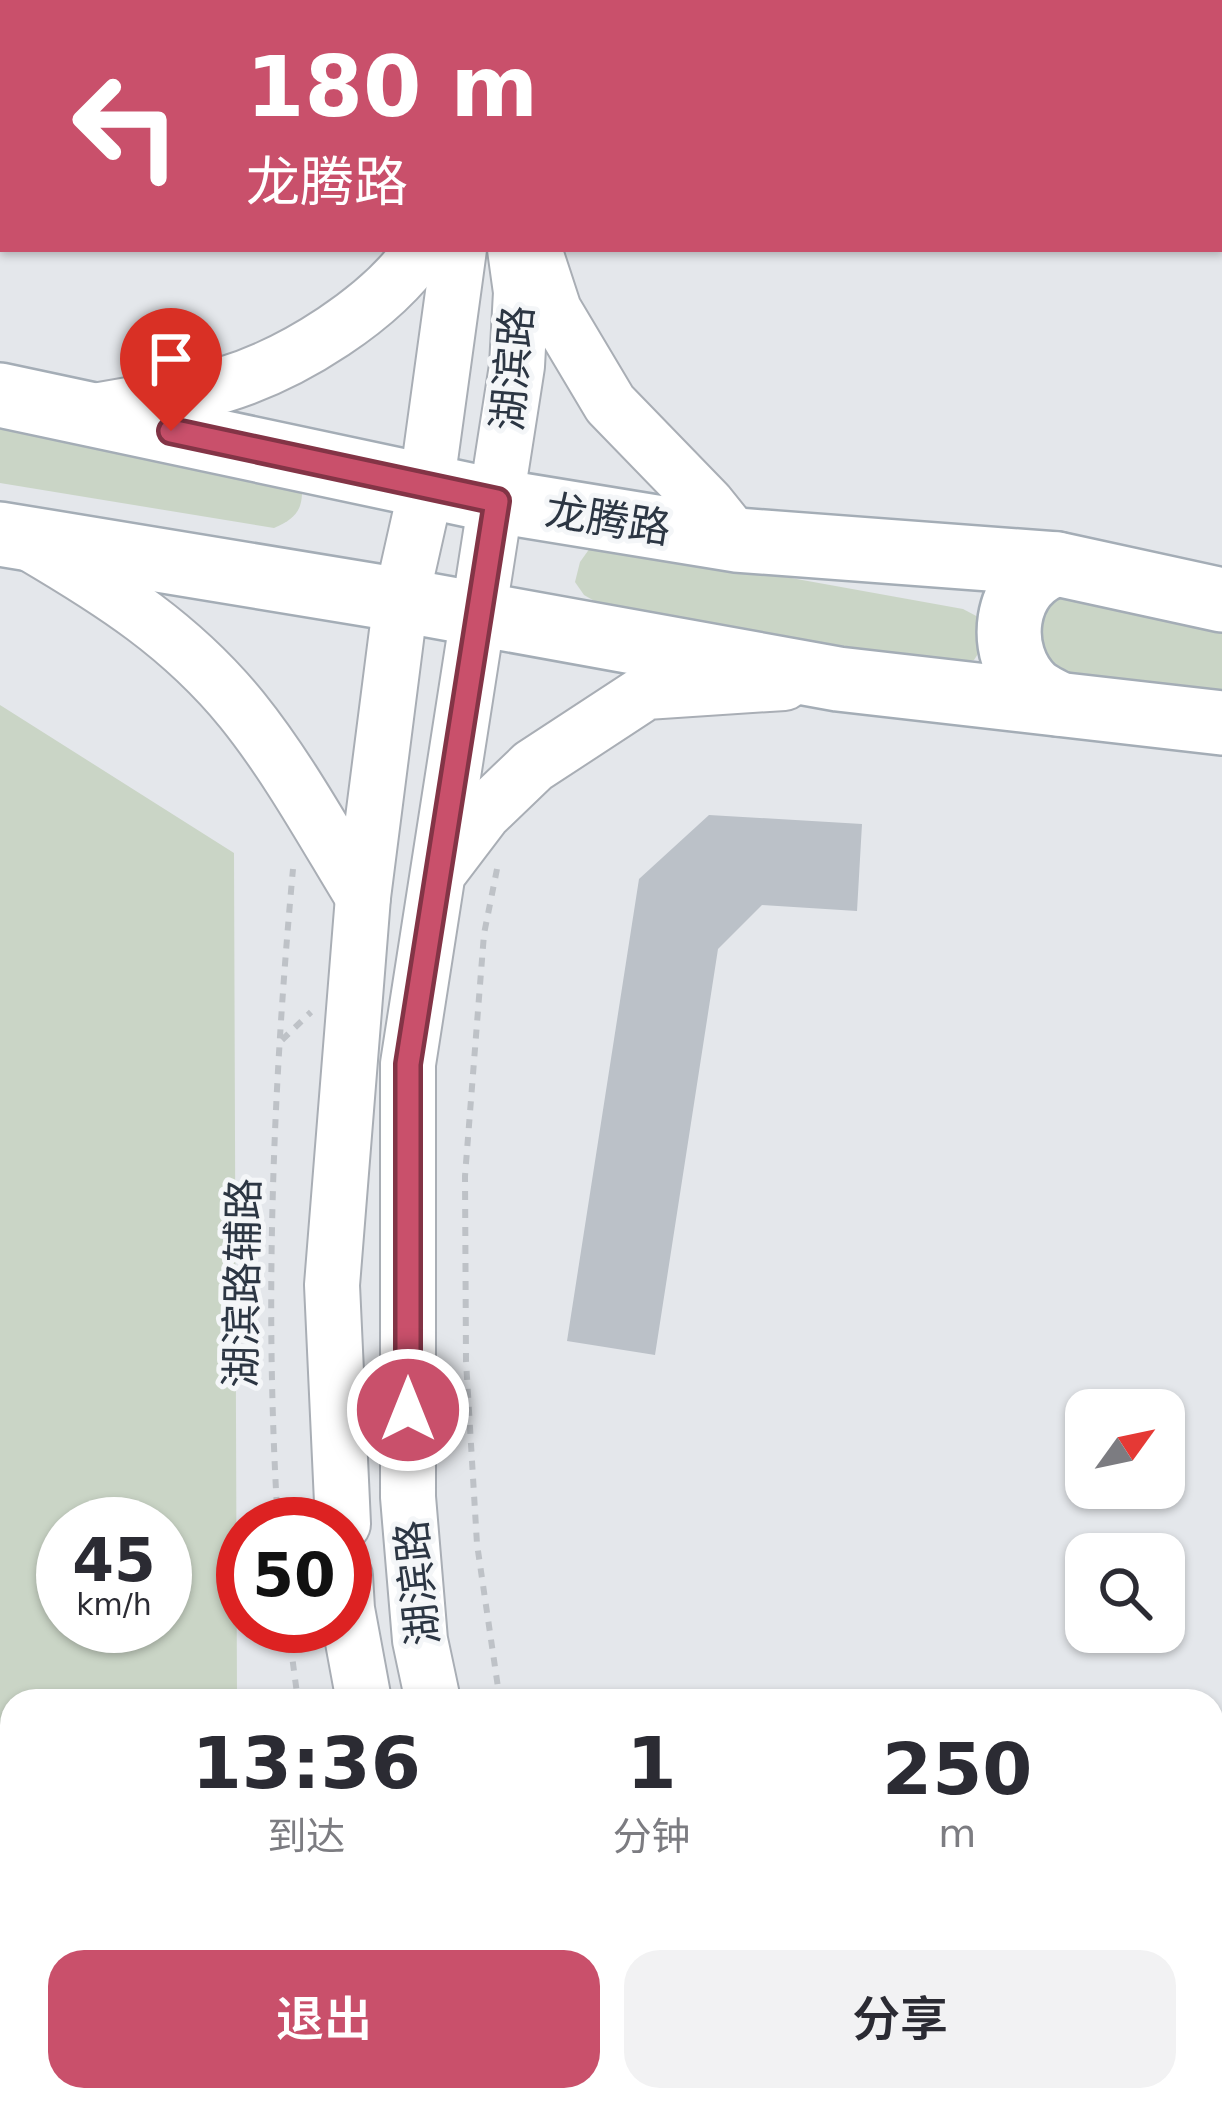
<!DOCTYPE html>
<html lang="zh">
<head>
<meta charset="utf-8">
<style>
	body { margin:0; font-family:"DejaVu Sans","Noto Sans SC",sans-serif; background:#f2f2f3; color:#2b2b33; height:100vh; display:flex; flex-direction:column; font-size:45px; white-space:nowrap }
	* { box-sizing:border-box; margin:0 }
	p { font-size:39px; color:#7c7c81 }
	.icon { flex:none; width:66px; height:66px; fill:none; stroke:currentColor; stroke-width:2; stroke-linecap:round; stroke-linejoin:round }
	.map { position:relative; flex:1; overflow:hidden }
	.drawer { position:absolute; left:0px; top:1689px; width:1224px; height:423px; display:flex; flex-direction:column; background:#fff; border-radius:36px 36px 0 0; box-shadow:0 3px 9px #0004 }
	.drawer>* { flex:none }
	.guide { position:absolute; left:0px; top:0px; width:1224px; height:252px; box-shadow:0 3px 9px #0004; background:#c9506b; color:#fff; overflow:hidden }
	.needle { width:78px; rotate:57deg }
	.fabs { position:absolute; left:1065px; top:1389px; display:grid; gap:24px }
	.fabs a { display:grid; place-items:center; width:120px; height:120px; border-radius:24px; background:#fff; box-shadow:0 3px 9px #0004; font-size:60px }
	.speed { position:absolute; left:36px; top:1497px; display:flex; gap:24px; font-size:60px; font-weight:700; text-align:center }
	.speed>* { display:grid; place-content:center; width:156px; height:156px; border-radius:50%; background:#fff; box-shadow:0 3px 9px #0004; line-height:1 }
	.speed small { font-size:30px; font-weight:400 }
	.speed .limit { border:18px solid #d22; background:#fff; color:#111 }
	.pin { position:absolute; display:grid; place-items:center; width:102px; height:102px; color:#fff; margin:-123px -51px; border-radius:50% 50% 50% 0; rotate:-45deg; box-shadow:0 0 12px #0007 }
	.pin .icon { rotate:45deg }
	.me { position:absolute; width:132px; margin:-66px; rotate:0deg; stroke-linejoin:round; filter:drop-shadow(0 0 9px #0008) }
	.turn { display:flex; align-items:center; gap:42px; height:252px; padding:0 48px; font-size:54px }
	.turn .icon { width:156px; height:156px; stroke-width:2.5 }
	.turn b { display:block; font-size:84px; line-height:102px }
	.eta { display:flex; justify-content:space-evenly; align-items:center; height:204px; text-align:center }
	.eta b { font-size:72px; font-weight:600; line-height:84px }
	.button { display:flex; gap:24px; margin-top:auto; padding:24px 48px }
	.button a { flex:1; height:138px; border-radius:36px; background:#c9506b; color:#fff; font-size:48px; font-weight:600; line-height:138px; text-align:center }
	.button a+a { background:#f2f2f3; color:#2b2b33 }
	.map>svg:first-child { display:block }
	.green { fill:#cad5c6; fill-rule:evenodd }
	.building { fill:#bbc1c8 }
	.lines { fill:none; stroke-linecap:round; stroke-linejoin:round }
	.lane-casing { stroke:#a9aeb5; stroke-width:26 }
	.secondary-casing { stroke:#a9aeb5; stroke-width:58 }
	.primary-casing { stroke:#a4adb6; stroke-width:68 }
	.path { stroke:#bec2c7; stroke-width:6; stroke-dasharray:9 9; stroke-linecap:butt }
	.lane { stroke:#f7f8fa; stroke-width:21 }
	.secondary { stroke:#fff; stroke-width:54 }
	.primary { stroke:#fff; stroke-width:63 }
	.route-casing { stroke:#833446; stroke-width:30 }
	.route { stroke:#c9506b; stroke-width:21 }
	.labels { text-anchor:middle; stroke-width:10; stroke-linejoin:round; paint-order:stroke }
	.street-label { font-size:42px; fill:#2c3643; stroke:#f4f6f8 }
</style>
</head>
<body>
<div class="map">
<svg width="1222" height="2111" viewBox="0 0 1222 2111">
	<rect width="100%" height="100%" fill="#e4e7eb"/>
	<g class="green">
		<path d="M 0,423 L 302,482 C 303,508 299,517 274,528 L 0,483 Z"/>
		<path d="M 609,545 L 963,609 L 982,619 L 985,643 L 974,660 L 946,664 L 598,603 L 584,595 L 575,582 L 580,562 L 590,548 Z"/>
		<path d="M 1068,590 L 1222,621 L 1222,696 L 1052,677 L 1031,655 L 1036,596 Z"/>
		<path d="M 0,705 L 234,853 L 237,1701 L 12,1701 L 12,2100 L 350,2100 L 353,2111 L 0,2111 ZM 63,1524 L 165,1524 L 165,1626 L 63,1626 Z"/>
	</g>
	<path class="building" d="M 709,815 L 862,824 L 857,911 L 762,905 L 718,949 L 655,1355 L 567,1341 L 639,879 Z"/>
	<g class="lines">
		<defs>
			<path id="lane" d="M 554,3 L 555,0"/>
			<g id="secondary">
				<path d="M 176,0 L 184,3"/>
				<path d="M 290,0 L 298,3"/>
				<path d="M 534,249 L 554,310 L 610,404 L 707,504 L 736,540"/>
				<path d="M 95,411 C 138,403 181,397 223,385 C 293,364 381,309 422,249"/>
				<path d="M 31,544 C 111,591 182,636 242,710 C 288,767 325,835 363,897"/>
				<path d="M 443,867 L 484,813 L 533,766 L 646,692 L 784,683"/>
				<path d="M 343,1524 L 332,1285 L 363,897 L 401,600 L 426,489 L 459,249"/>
				<path d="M 345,1576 L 347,1609 L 364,1701"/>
				<path d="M 433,1701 L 420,1640 L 408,1497 L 408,1064 L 517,366 L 521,292 L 515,249"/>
				<path d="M 460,2100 L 463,2111"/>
				<path d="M 541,2100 L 544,2111"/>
			</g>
			<g id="primary">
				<path d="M 0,395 L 497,501 L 736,540 L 1057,564 L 1222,600"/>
				<path d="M 0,534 L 401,600 L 838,679 L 1222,723"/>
				<path d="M 1057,564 C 1002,581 995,653 1033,689 C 1040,695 1050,699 1058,704"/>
			</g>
		</defs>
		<use href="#lane" class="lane-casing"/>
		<use href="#secondary" class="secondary-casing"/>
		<use href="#primary" class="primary-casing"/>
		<g class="path">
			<path d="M 497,869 L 484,934 L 465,1176 L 466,1361 L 477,1544 L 500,1701"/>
			<path d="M 282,1040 L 311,1012"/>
			<path d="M 278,1524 C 264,1305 273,1087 293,869"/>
			<path d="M 288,1626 L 298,1701"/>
			<path d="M 390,2100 L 393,2111"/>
			<path d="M 605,2100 L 608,2111"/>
		</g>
		<use href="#lane" class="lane"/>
		<use href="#secondary" class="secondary"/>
		<use href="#primary" class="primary"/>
	</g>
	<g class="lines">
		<defs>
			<path id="route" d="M 171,431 L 497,501 L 408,1064 L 408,1410"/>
		</defs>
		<use href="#route" class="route-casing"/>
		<use href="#route" class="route"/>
	</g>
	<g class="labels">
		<g class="street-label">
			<text transform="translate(512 368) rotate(-85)" y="15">湖滨路</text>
			<text transform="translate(608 519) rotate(9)" y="15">龙腾路</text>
			<text transform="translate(242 1283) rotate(-89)" y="15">湖滨路辅路</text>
			<text transform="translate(417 1583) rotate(-96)" y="15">湖滨路</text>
		</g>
	</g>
</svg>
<div class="fabs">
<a><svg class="needle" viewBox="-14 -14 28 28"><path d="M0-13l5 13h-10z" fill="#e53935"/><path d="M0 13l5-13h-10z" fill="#7c7c81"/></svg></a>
<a><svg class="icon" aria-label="search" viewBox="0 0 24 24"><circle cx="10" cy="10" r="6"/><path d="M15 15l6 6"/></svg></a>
</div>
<div class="speed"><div>45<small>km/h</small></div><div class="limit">50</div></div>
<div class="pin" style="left:171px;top:431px;background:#d93025"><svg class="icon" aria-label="arrive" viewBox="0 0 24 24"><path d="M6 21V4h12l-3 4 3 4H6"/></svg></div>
<svg class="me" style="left:408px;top:1410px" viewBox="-20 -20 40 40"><circle r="17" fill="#c9506b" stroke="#fff" stroke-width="3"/><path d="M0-11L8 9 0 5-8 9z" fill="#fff"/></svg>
<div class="guide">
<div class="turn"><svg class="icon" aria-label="left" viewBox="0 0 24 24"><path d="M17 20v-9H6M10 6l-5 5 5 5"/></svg><div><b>180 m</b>龙腾路</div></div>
</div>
<section class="drawer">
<div class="eta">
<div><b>13:36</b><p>到达</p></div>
<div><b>1</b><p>分钟</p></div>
<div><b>250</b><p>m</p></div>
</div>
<div class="button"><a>退出</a><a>分享</a></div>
</section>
</div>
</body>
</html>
